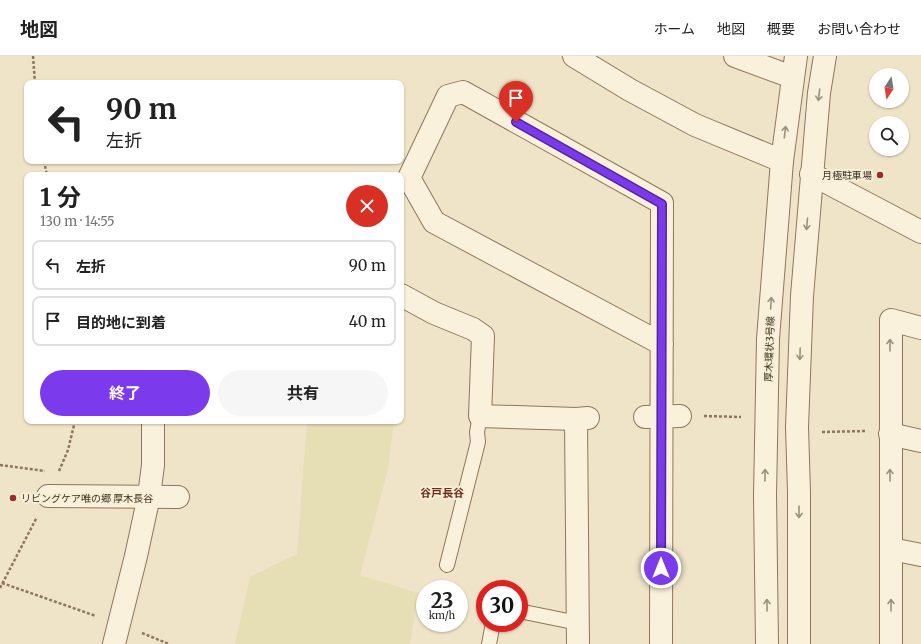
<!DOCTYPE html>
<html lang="ja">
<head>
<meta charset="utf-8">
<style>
	body { margin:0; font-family:Merriweather,"Noto Sans JP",serif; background:#f6f6f6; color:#222; height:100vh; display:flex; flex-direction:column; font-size:15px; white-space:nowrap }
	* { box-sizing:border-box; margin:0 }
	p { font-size:13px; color:#767676 }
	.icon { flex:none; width:22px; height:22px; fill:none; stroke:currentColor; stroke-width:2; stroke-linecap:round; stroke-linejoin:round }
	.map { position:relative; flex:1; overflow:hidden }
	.side { position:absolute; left:24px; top:116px; width:380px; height:252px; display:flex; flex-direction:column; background:#fff; border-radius:8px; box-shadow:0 1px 3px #0004 }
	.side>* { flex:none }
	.hud { position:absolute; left:24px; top:24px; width:380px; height:84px; border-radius:8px; box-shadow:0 1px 3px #0004; background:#fff; color:#222; overflow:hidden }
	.needle { width:26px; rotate:192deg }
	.controls { position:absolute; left:869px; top:12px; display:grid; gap:8px }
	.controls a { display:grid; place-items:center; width:40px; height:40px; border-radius:50%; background:#fff; box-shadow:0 1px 3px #0004; font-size:20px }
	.speed { position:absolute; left:416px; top:524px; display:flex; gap:8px; font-size:20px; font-weight:700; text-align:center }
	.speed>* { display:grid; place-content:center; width:52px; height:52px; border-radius:50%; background:#fff; box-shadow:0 1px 3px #0004; line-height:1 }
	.speed small { font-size:10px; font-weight:400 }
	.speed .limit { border:6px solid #d22; background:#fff; color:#111 }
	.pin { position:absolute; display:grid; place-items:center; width:34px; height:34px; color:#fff; margin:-41px -17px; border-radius:50% 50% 50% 0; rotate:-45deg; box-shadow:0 0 4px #0007 }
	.pin .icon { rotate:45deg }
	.me { position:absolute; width:44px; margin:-22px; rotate:0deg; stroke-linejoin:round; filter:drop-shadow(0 0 3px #0008) }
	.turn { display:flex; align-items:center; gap:14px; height:84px; padding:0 16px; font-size:18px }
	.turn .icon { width:52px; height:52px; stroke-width:2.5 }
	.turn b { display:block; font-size:28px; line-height:34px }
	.round { display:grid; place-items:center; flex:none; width:42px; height:42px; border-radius:21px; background:#f6f6f6 }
	.head { display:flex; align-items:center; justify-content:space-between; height:68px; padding:0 16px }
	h1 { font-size:24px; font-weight:700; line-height:30px }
	.cta { display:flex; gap:8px; margin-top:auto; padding:8px 16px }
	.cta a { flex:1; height:46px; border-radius:24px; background:#7c3aed; color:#fff; font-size:16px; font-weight:700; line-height:46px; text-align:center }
	.cta a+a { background:#f6f6f6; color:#222 }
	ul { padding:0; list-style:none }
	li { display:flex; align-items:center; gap:12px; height:50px; margin:0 8px 6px; padding:0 8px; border:2px solid #e0e0e0; border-radius:8px }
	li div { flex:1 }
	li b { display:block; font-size:15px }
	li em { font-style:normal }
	header { display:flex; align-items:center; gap:24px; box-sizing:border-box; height:56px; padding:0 20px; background:#fff; border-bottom:1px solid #e0e0e0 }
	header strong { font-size:19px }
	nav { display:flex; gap:22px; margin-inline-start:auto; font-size:14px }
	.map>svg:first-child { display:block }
	.farmland { fill:#e6deb5 }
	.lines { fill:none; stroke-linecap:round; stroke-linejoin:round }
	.service-casing { stroke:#8d765c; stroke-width:16 }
	.minor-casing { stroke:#8d765c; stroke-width:24 }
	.tertiary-casing { stroke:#8d765c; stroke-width:24 }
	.path { stroke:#8d765c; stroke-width:2.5; stroke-dasharray:3 2; stroke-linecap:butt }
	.service { stroke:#faf1dc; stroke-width:14 }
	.minor { stroke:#faf1dc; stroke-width:22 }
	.tertiary { stroke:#faf1dc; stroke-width:22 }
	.oneway { stroke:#9c907e }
	.route-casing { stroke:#51269a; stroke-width:10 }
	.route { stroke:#7c3aed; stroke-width:7 }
	.poi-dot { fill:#9e2a2b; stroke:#f7eed8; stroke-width:1.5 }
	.labels { text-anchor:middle; stroke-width:4; stroke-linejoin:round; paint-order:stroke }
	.poi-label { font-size:10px; fill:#3d2e20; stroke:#f7eed8; text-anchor:end }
	.street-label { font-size:10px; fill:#3d2e20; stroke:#f7eed8 }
	.neighbourhood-label { font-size:11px; font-weight:bold; fill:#6b2e1e; stroke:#f7eed8 }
</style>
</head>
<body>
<header>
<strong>地図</strong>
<nav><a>ホーム</a><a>地図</a><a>概要</a><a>お問い合わせ</a></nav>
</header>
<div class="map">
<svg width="921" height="588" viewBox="0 0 921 588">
	<rect width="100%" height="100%" fill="#f0e4c8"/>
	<path class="farmland" d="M 307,365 L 394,365 L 388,413 L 360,519 L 418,537 L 410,588 L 235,588 L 250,521 L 297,498 Z"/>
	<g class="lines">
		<defs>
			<g id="service">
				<path d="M 447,509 L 478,386 L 477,376 L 480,360"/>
				<path d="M 519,555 L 578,567"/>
				<path d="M 489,588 L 493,567"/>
			</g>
			<g id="minor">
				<path d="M 574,0 L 630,34 L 695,69 L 782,105"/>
				<path d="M 735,0 L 792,21"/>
				<path d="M 811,118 L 921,176"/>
				<path d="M 401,239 L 434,257 L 473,273 L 483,280 L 480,360 L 576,363 L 588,362"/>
				<path d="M 645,361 L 680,360"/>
				<path d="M 576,363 L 578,588"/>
				<path d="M 890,378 L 921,385"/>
				<path d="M 48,440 L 178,441"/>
				<path d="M 891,493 L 921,499"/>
				<path d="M 114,588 L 136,500 L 149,440 L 153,409 L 153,365"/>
				<path d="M 661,588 L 662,147 L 463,36 L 448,40 L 409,122 L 434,166 L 662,288"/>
				<path d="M 891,588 L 891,264 L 921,272"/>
			</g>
			<g id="tertiary">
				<path d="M 767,588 L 765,439 L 768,283 L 782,105 L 796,0"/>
				<path d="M 799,588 L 799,436 L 797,371 L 802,240 L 819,37 L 825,0"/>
			</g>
		</defs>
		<use href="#service" class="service-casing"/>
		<use href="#minor" class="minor-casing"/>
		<use href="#tertiary" class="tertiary-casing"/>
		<g class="path">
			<path d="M 33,0 L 35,27"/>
			<path d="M 44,105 L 47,119"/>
			<path d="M 704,360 L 741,361"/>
			<path d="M 822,376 L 867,375"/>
			<path d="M 0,409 L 45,415"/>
			<path d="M 59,415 L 68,394 L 75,365"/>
			<path d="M 2,527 L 96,560"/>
			<path d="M 0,532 L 37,461"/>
			<path d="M 142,577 L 169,588"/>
		</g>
		<use href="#service" class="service"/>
		<use href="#minor" class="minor"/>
		<use href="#tertiary" class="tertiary"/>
	</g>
	<defs><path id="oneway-shaft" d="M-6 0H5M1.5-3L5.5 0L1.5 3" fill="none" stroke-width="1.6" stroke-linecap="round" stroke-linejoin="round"/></defs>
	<g class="oneway">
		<use href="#oneway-shaft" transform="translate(819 39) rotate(97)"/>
		<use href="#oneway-shaft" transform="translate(785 76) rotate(-83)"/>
		<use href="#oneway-shaft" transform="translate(807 168) rotate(95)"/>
		<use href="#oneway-shaft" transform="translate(771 247) rotate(-86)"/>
		<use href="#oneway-shaft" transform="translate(890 289) rotate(-90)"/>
		<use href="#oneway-shaft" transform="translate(800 298) rotate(92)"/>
		<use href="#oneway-shaft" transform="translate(765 419) rotate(-89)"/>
		<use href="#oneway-shaft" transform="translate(890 419) rotate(-91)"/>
		<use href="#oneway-shaft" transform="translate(799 456) rotate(90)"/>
		<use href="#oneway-shaft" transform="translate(767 549) rotate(-91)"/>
		<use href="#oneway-shaft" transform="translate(891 549) rotate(-90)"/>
	</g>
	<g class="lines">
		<defs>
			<path id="route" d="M 516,66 L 662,148 L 661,512"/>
		</defs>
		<use href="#route" class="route-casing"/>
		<use href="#route" class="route"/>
	</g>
	<g class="poi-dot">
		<circle cx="880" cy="119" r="4"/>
		<circle cx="13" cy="442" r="4"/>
	</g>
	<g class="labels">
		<g class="poi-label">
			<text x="872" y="123">月極駐車場</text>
			<text x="21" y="446" text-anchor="start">リビングケア唯の郷 厚木長谷</text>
		</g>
		<g class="street-label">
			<text transform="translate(769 293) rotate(-88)" y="4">厚木環状3号線</text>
		</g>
		<g class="neighbourhood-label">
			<text x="442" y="441">谷戸長谷</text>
		</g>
	</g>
</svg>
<div class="controls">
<a><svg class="needle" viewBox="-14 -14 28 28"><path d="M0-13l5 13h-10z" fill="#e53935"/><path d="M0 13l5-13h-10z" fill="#767676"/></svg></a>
<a><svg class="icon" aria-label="search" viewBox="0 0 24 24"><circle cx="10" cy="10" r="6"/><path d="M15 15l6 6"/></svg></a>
</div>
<div class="speed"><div>23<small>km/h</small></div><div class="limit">30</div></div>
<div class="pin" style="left:516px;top:66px;background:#d93025"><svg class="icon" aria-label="arrive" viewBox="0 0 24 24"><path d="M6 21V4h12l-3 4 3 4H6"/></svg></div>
<svg class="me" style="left:661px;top:512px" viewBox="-20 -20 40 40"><circle r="17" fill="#7c3aed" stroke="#fff" stroke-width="3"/><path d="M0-11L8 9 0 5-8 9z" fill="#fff"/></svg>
<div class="hud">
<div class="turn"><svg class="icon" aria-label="left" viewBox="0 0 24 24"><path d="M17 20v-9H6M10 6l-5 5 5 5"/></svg><div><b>90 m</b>左折</div></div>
</div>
<section class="side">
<div class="head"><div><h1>1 分</h1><p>130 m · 14:55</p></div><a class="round" style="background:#d93025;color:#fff"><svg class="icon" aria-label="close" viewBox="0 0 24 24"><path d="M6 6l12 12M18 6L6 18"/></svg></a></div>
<ul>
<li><svg class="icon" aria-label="left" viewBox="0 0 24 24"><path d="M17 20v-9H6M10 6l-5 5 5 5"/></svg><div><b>左折</b></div><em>90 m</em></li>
<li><svg class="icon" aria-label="arrive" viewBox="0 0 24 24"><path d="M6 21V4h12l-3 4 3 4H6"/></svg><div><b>目的地に到着</b></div><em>40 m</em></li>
</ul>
<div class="cta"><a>終了</a><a>共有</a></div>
</section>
</div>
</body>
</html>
